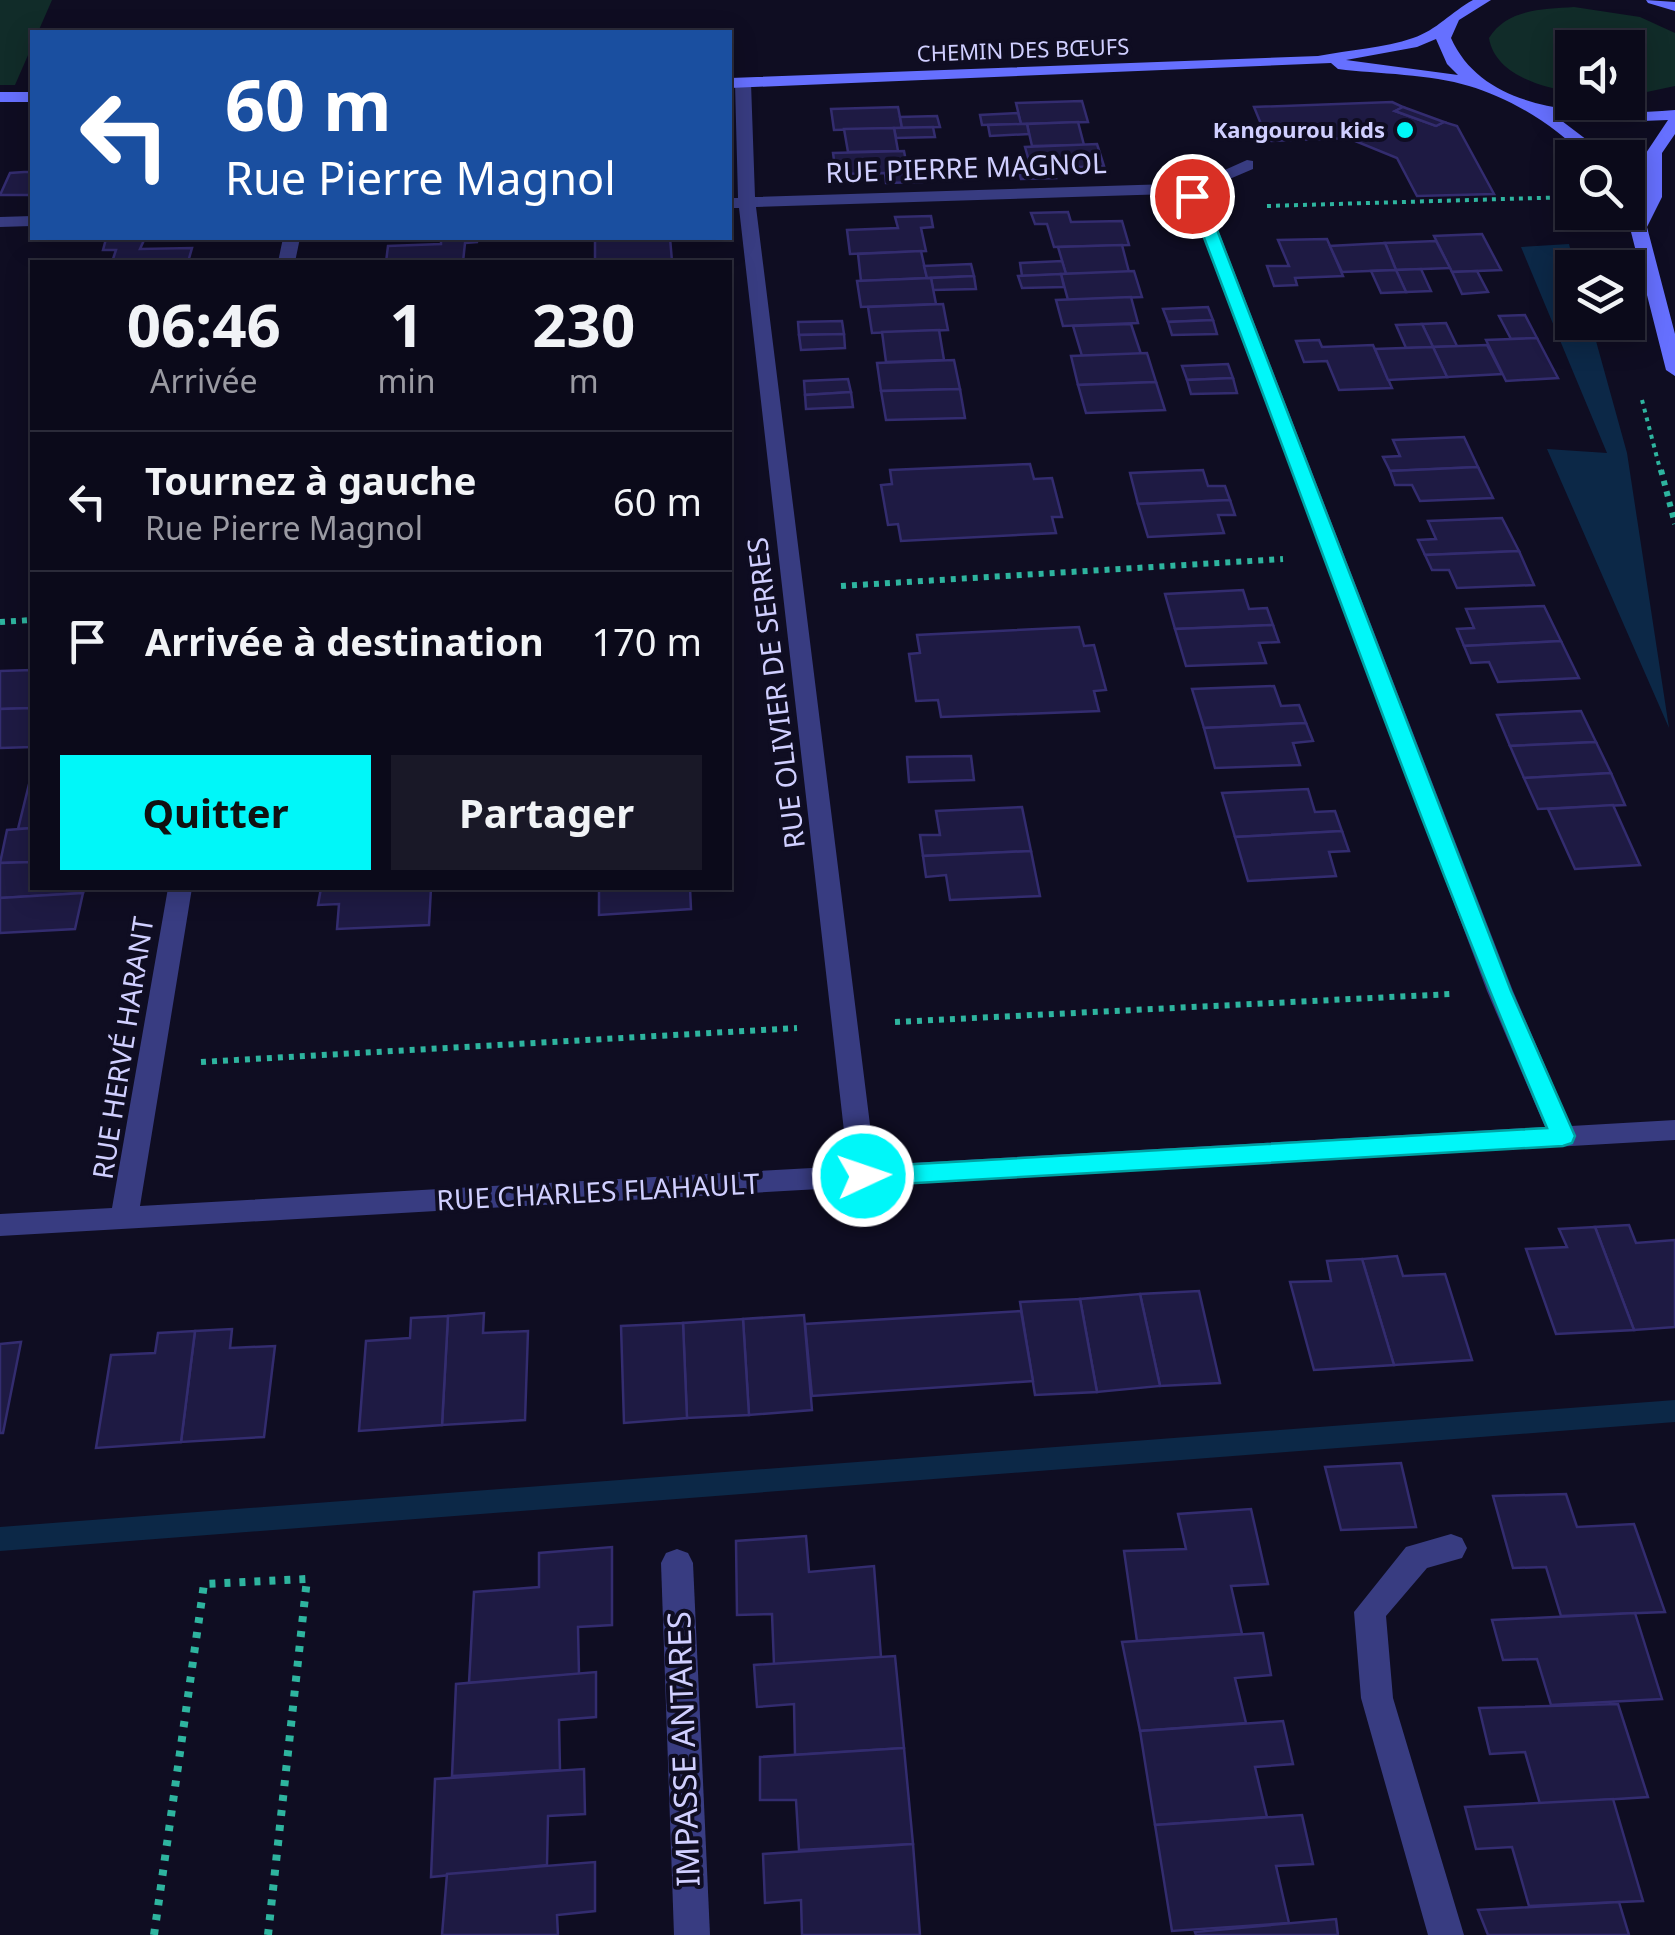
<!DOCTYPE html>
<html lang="fr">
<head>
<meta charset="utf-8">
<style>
	body { margin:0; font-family:"Noto Sans",sans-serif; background:#191827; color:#f1f3f6; height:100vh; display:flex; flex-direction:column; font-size:38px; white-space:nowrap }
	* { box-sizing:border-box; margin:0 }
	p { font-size:32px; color:#9a9aa2 }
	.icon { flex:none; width:55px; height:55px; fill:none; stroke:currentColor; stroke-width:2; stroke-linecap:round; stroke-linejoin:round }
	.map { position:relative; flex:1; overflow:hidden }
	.sheet { position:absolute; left:30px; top:260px; width:702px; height:630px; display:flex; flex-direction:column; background:#0b0a1a; border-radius:0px; box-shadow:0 5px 25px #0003,0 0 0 2px #2b2b39 }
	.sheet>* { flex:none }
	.banner { position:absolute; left:30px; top:30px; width:702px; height:210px; border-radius:0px; box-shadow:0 5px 25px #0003,0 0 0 2px #2b2b39; background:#1a4fa0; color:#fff; overflow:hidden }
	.buttons { position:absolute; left:1555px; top:30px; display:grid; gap:20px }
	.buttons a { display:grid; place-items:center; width:90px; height:90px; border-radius:0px; background:#0b0a1a; box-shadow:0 5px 25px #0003,0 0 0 2px #2b2b39; font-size:50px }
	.pin { position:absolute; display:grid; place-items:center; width:85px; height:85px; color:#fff; margin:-42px; border:5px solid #fff; border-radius:50%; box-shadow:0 2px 10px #0007 }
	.me { position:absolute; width:110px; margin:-55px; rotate:87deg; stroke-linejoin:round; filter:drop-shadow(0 0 8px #0008) }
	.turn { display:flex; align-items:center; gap:35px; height:210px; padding:0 30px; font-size:45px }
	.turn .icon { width:130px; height:130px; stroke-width:2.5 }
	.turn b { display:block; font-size:70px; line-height:85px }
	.eta { display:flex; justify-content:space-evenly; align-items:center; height:170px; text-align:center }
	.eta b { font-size:60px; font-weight:700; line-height:70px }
	.button { display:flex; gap:20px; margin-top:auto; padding:20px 30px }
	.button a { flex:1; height:115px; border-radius:0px; background:#00f7f9; color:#111; font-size:40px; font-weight:700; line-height:115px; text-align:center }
	.button a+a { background:#191827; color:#f1f3f6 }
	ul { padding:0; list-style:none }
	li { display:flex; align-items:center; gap:30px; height:140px; padding:0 30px; border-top:2px solid #2b2b39 }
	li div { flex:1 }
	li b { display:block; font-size:38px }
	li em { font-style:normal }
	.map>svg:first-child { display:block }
	.green { fill:#112c29 }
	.water { fill:#0c2847 }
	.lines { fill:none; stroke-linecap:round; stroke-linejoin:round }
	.stream { fill:#0c2847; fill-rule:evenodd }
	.building { fill:#1e1a43; stroke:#332c6f; stroke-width:2.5 }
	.path-far2 { stroke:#2eb49f; stroke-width:4; stroke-dasharray:4 5; stroke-linecap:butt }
	.path-far1 { stroke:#2eb49f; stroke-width:6; stroke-dasharray:5 6; stroke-linecap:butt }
	.path { stroke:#2eb49f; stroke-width:8; stroke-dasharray:6 9; stroke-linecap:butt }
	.lane { fill:#383c81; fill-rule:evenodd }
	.street { fill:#383c81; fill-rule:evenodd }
	.secondary { fill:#6670ff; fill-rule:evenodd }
	.route { fill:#00f7f9; stroke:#00a1a2; stroke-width:2.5 }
	.poi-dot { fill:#00f7f9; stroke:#0f0d22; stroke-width:4 }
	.labels { text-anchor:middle; stroke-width:8; stroke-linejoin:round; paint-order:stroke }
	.far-street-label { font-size:22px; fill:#d0cfff; stroke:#0f0d22 }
	.far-poi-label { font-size:22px; font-weight:bold; fill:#d0cfff; stroke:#0f0d22; text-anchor:end }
	.street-label { font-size:28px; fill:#d0cfff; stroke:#0f0d22 }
	.near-street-label { font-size:32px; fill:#d0cfff; stroke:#0f0d22 }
</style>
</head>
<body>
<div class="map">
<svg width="1675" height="1935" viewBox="0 0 1675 1935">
	<rect width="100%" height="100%" fill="#0f0d22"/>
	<g class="green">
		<path d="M 0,0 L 52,0 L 38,32 L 32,32 L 32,46 L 15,85 L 0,85 Z"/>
		<path d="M 1574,7 L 1640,17 L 1675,33 L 1675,86 L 1628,96 L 1628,48 L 1572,48 L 1572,92 C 1540,87 1495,74 1489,38 C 1507,9 1543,9 1574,7 Z"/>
	</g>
	<path class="water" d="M 1569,244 L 1575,267 L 1572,322 L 1591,323 L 1627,453 L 1669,728 L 1547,449 L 1607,453 L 1521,247 Z"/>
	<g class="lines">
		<path class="stream" d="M 1675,1400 L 1675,1422 L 0,1551 L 0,1527 Z"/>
	</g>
	<g class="building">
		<path d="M 1082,101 L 1088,122 L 1021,124 L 1016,103 Z"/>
		<path d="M 1392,102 L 1403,107 L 1395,111 L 1436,126 L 1444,122 L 1457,126 L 1494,194 L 1417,196 L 1397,158 L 1348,138 L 1268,141 L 1254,107 Z"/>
		<path d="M 898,107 L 902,128 L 834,130 L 831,109 Z"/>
		<path d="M 1403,107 L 1444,122 L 1436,126 L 1395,111 Z"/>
		<path d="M 1018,113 L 1021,124 L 982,125 L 980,115 Z"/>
		<path d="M 937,116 L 940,127 L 902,128 L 900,117 Z"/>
		<path d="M 1078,122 L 1084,145 L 1032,146 L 1027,124 Z"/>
		<path d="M 1021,124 L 1027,124 L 1029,134 L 990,136 L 988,125 Z"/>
		<path d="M 933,127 L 935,137 L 896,138 L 894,128 Z"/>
		<path d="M 894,128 L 898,151 L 848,152 L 844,129 Z"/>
		<path d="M 1097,144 L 1104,166 L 1053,168 L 1056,178 L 1021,179 L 1018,169 L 1031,168 L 1025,147 Z"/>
		<path d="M 904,151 L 908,172 L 921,172 L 922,182 L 886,183 L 885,173 L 836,174 L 833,153 Z"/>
		<path d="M 24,172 L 32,172 L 32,195 L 0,195 L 10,173 Z"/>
		<path d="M 1068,212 L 1071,222 L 1122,221 L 1129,245 L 1054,247 L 1047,224 L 1035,224 L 1031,213 Z"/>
		<path d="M 931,216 L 933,227 L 921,228 L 926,251 L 850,254 L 847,230 L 898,228 L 895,217 Z"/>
		<path d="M 1482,234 L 1501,270 L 1452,272 L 1434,236 Z"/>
		<path d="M 145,238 L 140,249 L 192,248 L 188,262 L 112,262 L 116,250 L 103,250 L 106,239 Z"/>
		<path d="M 441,238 L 478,238 L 477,242 L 465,243 L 463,262 L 386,262 L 388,246 L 441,244 Z"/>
		<path d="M 582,238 L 670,238 L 672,261 L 595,262 L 595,239 Z"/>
		<path d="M 1327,239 L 1343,276 L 1295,278 L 1297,285 L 1274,286 L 1267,266 L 1289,266 L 1278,240 Z"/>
		<path d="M 1436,241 L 1450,268 L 1396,270 L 1385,243 Z"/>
		<path d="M 1385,243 L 1396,270 L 1342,272 L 1330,246 Z"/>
		<path d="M 1122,245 L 1129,272 L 1066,274 L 1058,247 Z"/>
		<path d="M 921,251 L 927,278 L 861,281 L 858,254 Z"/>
		<path d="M 1062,261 L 1066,274 L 1022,276 L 1020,263 Z"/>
		<path d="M 971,264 L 974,276 L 927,278 L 924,266 Z"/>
		<path d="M 1421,269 L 1431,291 L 1406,292 L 1396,270 Z"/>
		<path d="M 1396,270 L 1406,292 L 1381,293 L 1371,271 Z"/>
		<path d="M 1134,271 L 1142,297 L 1068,300 L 1061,274 Z"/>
		<path d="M 1477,271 L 1488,292 L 1462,294 L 1452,272 Z"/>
		<path d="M 1061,274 L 1064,287 L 1022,288 L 1018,276 Z"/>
		<path d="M 974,276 L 976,289 L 933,290 L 931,278 Z"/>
		<path d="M 931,278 L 936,304 L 861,307 L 857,281 Z"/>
		<path d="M 1131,297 L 1138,323 L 1063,326 L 1056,300 Z"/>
		<path d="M 943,304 L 948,330 L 872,333 L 868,307 Z"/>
		<path d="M 1208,307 L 1213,320 L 1168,322 L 1163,309 Z"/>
		<path d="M 1525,315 L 1537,338 L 1511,339 L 1499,316 Z"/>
		<path d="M 1213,320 L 1217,334 L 1172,335 L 1168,322 Z"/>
		<path d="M 842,321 L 844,334 L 799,335 L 798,322 Z"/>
		<path d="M 1446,323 L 1457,346 L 1433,347 L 1422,324 Z"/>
		<path d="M 1131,324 L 1141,354 L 1082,356 L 1073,326 Z"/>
		<path d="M 1422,324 L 1433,347 L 1406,348 L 1396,325 Z"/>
		<path d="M 939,330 L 944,360 L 886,362 L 882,332 Z"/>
		<path d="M 844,334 L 845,348 L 801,350 L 799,335 Z"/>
		<path d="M 1537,338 L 1558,378 L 1506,381 L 1486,340 Z"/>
		<path d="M 1319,340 L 1322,347 L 1373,345 L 1392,388 L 1339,390 L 1327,361 L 1304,362 L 1296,341 Z"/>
		<path d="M 1487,345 L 1502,374 L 1447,377 L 1433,347 Z"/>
		<path d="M 1433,347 L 1447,377 L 1388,380 L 1375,349 Z"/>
		<path d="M 1147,353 L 1156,382 L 1078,385 L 1071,356 Z"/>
		<path d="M 954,360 L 960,389 L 881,391 L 877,363 Z"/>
		<path d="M 1228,364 L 1233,378 L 1187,380 L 1182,366 Z"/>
		<path d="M 1233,378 L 1237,393 L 1191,394 L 1187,380 Z"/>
		<path d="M 848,379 L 851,392 L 805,395 L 804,381 Z"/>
		<path d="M 1156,382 L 1165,410 L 1086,413 L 1078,385 Z"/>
		<path d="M 960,389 L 965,418 L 886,420 L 881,391 Z"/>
		<path d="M 851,392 L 853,407 L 806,409 L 805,395 Z"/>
		<path d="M 1464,437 L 1478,467 L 1390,471 L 1383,457 L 1400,456 L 1393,440 Z"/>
		<path d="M 1030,464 L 1034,479 L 1052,478 L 1062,517 L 1052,517 L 1056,533 L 901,541 L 898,524 L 888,525 L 881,485 L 892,484 L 890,470 Z"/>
		<path d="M 1478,467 L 1493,498 L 1420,501 L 1412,485 L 1395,485 L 1390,471 Z"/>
		<path d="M 1203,470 L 1208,486 L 1225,486 L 1230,500 L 1138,504 L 1130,473 Z"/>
		<path d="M 1230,500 L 1235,515 L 1218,515 L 1224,533 L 1148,537 L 1138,504 Z"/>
		<path d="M 1502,518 L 1519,551 L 1425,555 L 1418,540 L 1436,539 L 1428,521 Z"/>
		<path d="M 1519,551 L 1534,585 L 1457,588 L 1449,570 L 1432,570 L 1425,555 Z"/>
		<path d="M 1243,590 L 1249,609 L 1267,608 L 1273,625 L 1175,629 L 1165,594 Z"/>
		<path d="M 1544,606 L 1561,641 L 1464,646 L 1457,629 L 1474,628 L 1466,609 Z"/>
		<path d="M 1273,625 L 1279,642 L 1259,643 L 1266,663 L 1186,666 L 1175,629 Z"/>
		<path d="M 1079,627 L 1084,646 L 1094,645 L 1106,690 L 1094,691 L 1099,711 L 941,717 L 938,700 L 916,701 L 909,654 L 920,653 L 917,635 Z"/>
		<path d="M 1561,641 L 1579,678 L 1498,682 L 1489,662 L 1471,663 L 1464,646 Z"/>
		<path d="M 32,670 L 32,708 L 0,709 L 0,671 Z"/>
		<path d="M 1274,686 L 1281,706 L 1299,705 L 1306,723 L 1204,728 L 1192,689 Z"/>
		<path d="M 32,708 L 32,747 L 0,748 L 0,709 Z"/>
		<path d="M 1581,711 L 1596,742 L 1510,746 L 1497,715 Z"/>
		<path d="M 1306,723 L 1313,741 L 1293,743 L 1300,765 L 1215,768 L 1204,728 Z"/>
		<path d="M 1596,742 L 1611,773 L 1524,778 L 1510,746 Z"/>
		<path d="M 971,756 L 974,780 L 909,782 L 907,757 Z"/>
		<path d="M 32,772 L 32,828 L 18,829 Z"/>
		<path d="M 1611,773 L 1625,805 L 1538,809 L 1524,778 Z"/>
		<path d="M 1308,789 L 1315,812 L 1335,811 L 1342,831 L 1235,837 L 1222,793 Z"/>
		<path d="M 1613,805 L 1640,865 L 1575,869 L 1548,809 Z"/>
		<path d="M 1022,807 L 1031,851 L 923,856 L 920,835 L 940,835 L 936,811 Z"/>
		<path d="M 32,828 L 32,862 L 0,863 L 7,830 Z"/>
		<path d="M 1342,831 L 1349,851 L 1329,852 L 1336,876 L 1248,881 L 1235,837 Z"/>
		<path d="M 1031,851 L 1040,896 L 950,900 L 946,875 L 926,877 L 923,856 Z"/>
		<path d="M 32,862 L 32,888 L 84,888 L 83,893 L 0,898 L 0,863 Z"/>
		<path d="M 321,888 L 431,888 L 429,925 L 337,929 L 339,904 L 318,905 Z"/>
		<path d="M 599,888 L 690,888 L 691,909 L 599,915 Z"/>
		<path d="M 83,893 L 75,929 L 0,933 L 0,898 Z"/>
		<path d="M 1629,1225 L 1636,1243 L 1675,1240 L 1675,1327 L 1634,1330 L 1595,1227 Z"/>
		<path d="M 1595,1227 L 1634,1330 L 1556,1334 L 1526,1249 L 1567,1247 L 1559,1229 Z"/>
		<path d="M 1397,1256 L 1403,1276 L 1445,1274 L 1472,1360 L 1394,1365 L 1362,1259 Z"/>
		<path d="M 1362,1259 L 1394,1365 L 1314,1370 L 1290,1282 L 1331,1281 L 1327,1261 Z"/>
		<path d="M 1199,1291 L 1220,1383 L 1160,1386 L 1140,1294 Z"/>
		<path d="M 1140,1294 L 1160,1386 L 1097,1392 L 1080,1299 Z"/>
		<path d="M 1080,1299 L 1097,1392 L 1035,1395 L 1020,1302 Z"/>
		<path d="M 1021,1311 L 1033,1381 L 812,1396 L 805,1324 Z"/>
		<path d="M 484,1313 L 483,1333 L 528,1331 L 525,1420 L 442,1425 L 448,1316 Z"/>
		<path d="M 804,1315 L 812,1410 L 749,1415 L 743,1319 Z"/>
		<path d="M 448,1316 L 442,1425 L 359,1431 L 366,1341 L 410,1338 L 411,1318 Z"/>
		<path d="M 743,1319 L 749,1415 L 687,1418 L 683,1323 Z"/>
		<path d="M 683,1323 L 687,1418 L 624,1423 L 621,1326 Z"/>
		<path d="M 232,1329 L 230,1348 L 275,1346 L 264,1437 L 181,1442 L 195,1331 Z"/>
		<path d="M 195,1331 L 181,1442 L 96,1448 L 111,1355 L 155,1353 L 158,1333 Z"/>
		<path d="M 21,1342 L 3,1433 L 0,1433 L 0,1344 Z"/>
		<path d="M 1401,1463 L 1416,1527 L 1341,1530 L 1325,1467 Z"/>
		<path d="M 1566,1494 L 1577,1527 L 1634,1524 L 1665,1612 L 1561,1616 L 1546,1567 L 1513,1568 L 1493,1496 Z"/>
		<path d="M 1251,1509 L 1268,1584 L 1231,1586 L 1242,1634 L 1137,1641 L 1124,1551 L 1186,1549 L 1178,1514 Z"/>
		<path d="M 806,1536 L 809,1572 L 874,1566 L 881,1657 L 774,1665 L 772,1614 L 737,1615 L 736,1541 Z"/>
		<path d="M 612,1547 L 612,1625 L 578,1627 L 579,1674 L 469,1683 L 474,1592 L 539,1587 L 539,1553 Z"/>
		<path d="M 1635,1613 L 1662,1699 L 1551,1705 L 1537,1659 L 1503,1660 L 1492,1620 Z"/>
		<path d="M 1263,1633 L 1271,1675 L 1235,1678 L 1246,1723 L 1140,1731 L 1122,1642 Z"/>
		<path d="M 895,1656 L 904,1748 L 795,1755 L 794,1704 L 757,1707 L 754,1665 Z"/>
		<path d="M 596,1672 L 596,1717 L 559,1720 L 560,1770 L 452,1776 L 456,1684 Z"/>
		<path d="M 1618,1704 L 1648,1797 L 1540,1804 L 1525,1752 L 1490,1754 L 1479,1708 Z"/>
		<path d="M 1283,1721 L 1293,1764 L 1255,1767 L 1267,1817 L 1155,1825 L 1140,1731 Z"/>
		<path d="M 904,1748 L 913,1844 L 799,1850 L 796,1800 L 760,1800 L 760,1757 Z"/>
		<path d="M 584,1769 L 585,1814 L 548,1816 L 547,1865 L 431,1877 L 435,1779 Z"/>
		<path d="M 1613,1799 L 1643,1901 L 1529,1906 L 1512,1847 L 1476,1849 L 1465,1807 Z"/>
		<path d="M 1302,1815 L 1313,1864 L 1276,1866 L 1289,1923 L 1172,1931 L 1155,1825 Z"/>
		<path d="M 913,1844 L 920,1935 L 802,1935 L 801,1900 L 765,1903 L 763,1854 Z"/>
		<path d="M 595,1862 L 595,1911 L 557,1915 L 558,1935 L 442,1935 L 447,1874 Z"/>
		<path d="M 1619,1902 L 1629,1935 L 1488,1935 L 1478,1910 Z"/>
		<path d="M 1336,1919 L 1338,1935 L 1196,1935 L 1195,1932 Z"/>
	</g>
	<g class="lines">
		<g class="path-far2">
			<path d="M 1267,206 L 1572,197"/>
			<path d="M 1642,400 L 1661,473"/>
		</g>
		<g class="path-far1">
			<path d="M 1661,470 L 1675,524"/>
			<path d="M 841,586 L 1283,559"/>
			<path d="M 0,622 L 32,620"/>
			<path d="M 895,1022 L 1451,994"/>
			<path d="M 201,1062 L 797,1028"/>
		</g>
		<path class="path" d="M 154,1935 L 204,1584 L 307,1579 L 268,1935"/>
		<path class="lane" d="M 1247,160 L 1253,161 L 1253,169 L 1192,195 L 1178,191 Z"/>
		<g class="street">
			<path d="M 743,78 L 751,83 L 755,197 L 1170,184 L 1192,187 L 1210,209 L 1513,991 L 1571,1126 L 1675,1120 L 1675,1140 L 0,1236 L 0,1214 L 112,1208 L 168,888 L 192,888 L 140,1206 L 848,1166 L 739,208 L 730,208 L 730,198 L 738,198 L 735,83 ZM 1170,194 L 1181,195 L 1193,210 L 1487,991 L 1545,1127 L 875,1165 L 756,207 Z"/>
			<path d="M 32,216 L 32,226 L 0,227 L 0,217 Z"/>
			<path d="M 283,238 L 300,238 L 295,262 L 278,262 Z"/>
			<path d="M 1451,1534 L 1462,1538 L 1467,1548 L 1462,1558 L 1427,1568 L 1386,1616 L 1393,1698 L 1464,1935 L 1428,1935 L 1361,1698 L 1354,1612 L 1406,1547 Z"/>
			<path d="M 677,1549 L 688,1553 L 693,1563 L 710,1935 L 674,1935 L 661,1563 L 666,1553 Z"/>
		</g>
		<g class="secondary">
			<path d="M 1473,0 L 1491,0 L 1459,20 L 1451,38 C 1486,117 1600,116 1675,110 L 1675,134 L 1662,153 L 1662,197 L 1647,227 L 1675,334 L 1675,376 L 1666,370 L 1630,228 L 1617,212 L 1628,212 L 1628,207 L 1636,214 L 1646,197 L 1646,153 L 1668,120 L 1615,122 L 1554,115 L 1587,140 L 1601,158 L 1584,158 C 1559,126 1507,97 1469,86 C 1431,74 1378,74 1338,69 L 1331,63 L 730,88 L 730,78 L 1318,56 C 1349,50 1384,48 1413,38 C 1437,30 1451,12 1473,0 ZM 1436,39 L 1447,64 L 1458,75 L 1346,60 L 1417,47 Z"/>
			<path d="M 1646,0 L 1675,2 L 1675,11 L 1648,3 Z"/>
			<rect x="0" y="92" width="32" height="10"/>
		</g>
	</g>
	<path class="route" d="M 1192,191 L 1197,192 L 1209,209 L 1511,991 L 1575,1136 L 1572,1143 L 1563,1146 L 863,1186 L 854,1183 L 851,1176 L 854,1170 L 863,1167 L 1547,1128 C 1418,827 1311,515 1193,209 L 1184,196 Z"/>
	<circle class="poi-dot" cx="1405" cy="130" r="10"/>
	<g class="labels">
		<g class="far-street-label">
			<text transform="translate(1023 50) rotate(-2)" y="8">CHEMIN DES BŒUFS</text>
		</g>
		<g class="far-poi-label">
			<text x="1385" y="138">Kangourou kids</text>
		</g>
		<g class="street-label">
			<text transform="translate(966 168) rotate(-2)" y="10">RUE PIERRE MAGNOL</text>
			<text transform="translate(776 693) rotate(-97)" y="10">RUE OLIVIER DE SERRES</text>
			<text transform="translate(123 1048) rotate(-81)" y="10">RUE HERVÉ HARANT</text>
			<text transform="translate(598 1192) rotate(-3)" y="10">RUE CHARLES FLAHAULT</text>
		</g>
		<g class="near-street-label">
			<text transform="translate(684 1749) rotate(-92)" y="11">IMPASSE ANTARES</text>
		</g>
	</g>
</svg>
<div class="buttons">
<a><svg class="icon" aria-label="sound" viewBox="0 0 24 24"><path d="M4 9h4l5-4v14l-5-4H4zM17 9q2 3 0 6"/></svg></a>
<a><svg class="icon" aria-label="search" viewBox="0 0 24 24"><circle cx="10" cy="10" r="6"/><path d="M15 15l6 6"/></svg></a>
<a><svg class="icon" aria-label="layers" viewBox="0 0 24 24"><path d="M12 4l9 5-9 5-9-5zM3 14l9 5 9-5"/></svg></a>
</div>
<div class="pin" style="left:1192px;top:196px;background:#d93025"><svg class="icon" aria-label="arrive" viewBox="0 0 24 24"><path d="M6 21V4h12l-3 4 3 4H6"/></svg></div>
<svg class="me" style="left:863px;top:1176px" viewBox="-20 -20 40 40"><circle r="17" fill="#00f7f9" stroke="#fff" stroke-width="3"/><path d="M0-11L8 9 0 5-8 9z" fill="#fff"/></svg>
<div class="banner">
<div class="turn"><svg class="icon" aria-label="left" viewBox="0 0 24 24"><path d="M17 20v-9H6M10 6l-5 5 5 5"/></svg><div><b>60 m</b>Rue Pierre Magnol</div></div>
</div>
<section class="sheet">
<div class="eta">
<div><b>06:46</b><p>Arrivée</p></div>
<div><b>1</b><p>min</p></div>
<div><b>230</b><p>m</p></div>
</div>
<ul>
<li><svg class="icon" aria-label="left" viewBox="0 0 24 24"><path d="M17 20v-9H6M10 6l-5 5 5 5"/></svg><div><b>Tournez à gauche</b><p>Rue Pierre Magnol</p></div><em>60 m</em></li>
<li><svg class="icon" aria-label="arrive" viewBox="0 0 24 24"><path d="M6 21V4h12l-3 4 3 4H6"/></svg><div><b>Arrivée à destination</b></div><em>170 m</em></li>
</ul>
<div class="button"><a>Quitter</a><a>Partager</a></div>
</section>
</div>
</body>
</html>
